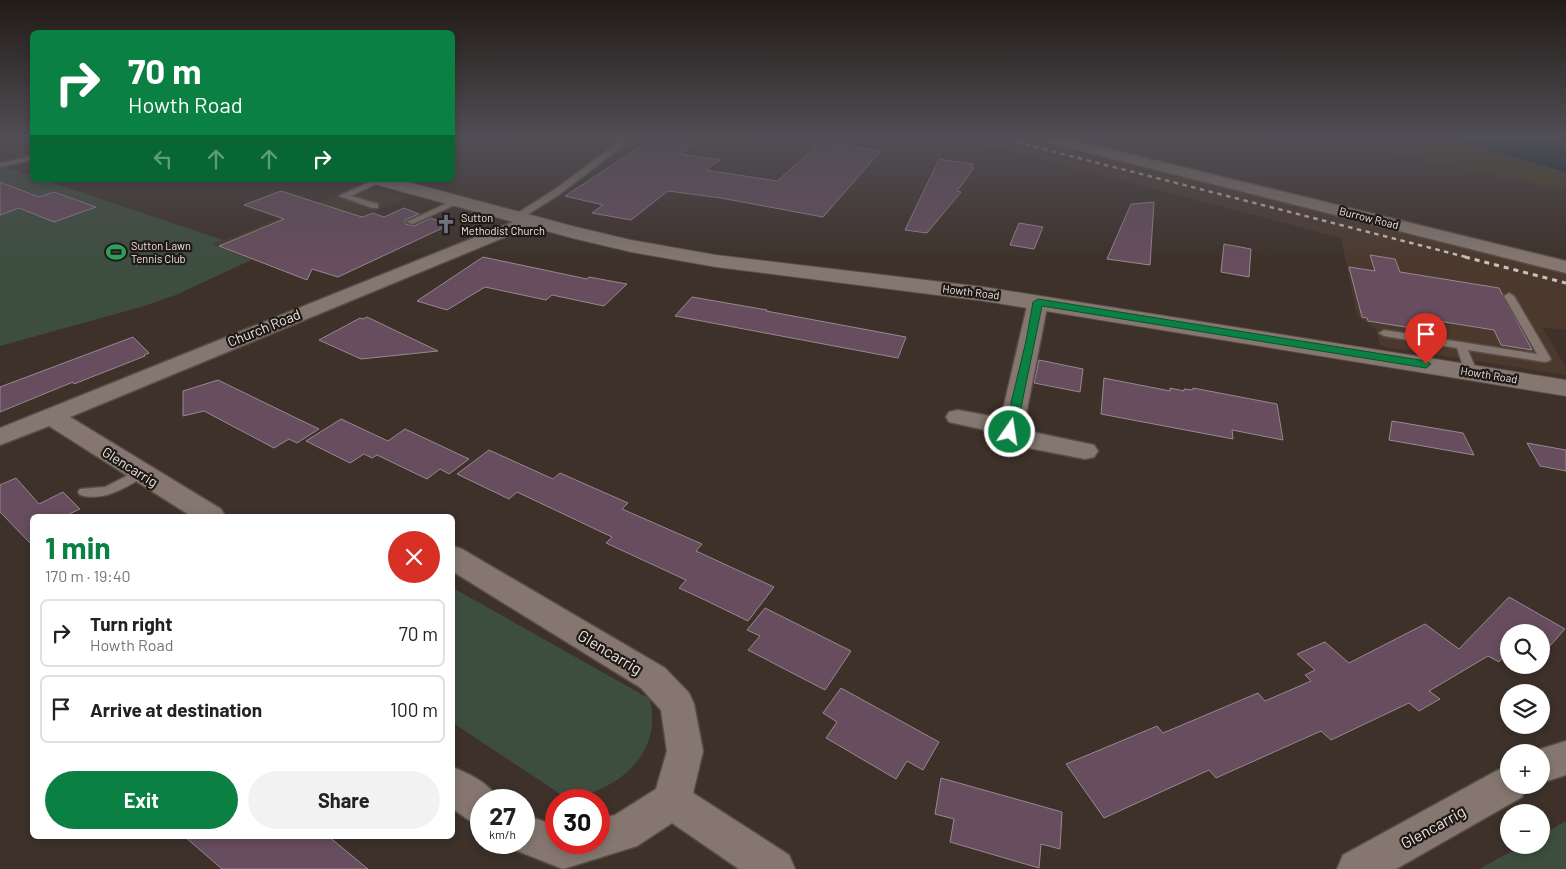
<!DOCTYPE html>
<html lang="en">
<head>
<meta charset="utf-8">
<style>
	body { margin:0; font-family:Barlow,sans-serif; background:#f2f2f2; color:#222; height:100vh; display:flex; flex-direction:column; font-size:19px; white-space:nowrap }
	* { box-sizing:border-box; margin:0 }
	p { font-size:16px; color:#767676 }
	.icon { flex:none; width:28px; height:28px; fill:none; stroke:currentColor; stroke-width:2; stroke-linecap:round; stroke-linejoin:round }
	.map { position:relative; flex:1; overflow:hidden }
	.details { position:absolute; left:30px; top:514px; width:425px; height:325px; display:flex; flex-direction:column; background:#fff; border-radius:8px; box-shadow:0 2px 8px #0003 }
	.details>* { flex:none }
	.top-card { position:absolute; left:30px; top:30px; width:425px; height:152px; border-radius:8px; box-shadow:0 2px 8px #0003; background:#0b8043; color:#fff; overflow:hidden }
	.buttons { position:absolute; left:1500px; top:624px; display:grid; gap:10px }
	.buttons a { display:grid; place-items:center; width:50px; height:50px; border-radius:50%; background:#fff; box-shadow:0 2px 8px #0003; font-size:25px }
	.speed { position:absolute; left:470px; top:789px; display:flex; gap:10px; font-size:25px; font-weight:700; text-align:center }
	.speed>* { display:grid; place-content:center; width:65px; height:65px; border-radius:50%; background:#fff; box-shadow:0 2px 8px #0003; line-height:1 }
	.speed small { font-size:12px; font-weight:400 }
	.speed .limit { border:8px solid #d22; background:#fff; color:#111 }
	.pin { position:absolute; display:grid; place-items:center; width:42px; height:42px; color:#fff; margin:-51px -21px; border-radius:50% 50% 50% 0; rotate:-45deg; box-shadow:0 0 5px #0007 }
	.pin .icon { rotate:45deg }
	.me { position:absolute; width:55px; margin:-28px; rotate:13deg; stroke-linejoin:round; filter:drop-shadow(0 0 4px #0008) }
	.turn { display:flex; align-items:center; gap:18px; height:105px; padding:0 15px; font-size:22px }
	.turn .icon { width:65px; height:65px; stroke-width:2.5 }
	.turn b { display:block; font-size:35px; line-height:42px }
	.lanes { display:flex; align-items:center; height:48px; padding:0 15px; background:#0003; justify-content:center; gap:25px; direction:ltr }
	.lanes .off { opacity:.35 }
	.round { display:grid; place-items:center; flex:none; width:52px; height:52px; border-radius:26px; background:#f2f2f2 }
	.summary { display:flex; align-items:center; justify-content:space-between; height:85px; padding:0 15px }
	h1 { font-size:30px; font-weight:700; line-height:38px; color:#0b8043 }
	.cta { display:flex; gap:10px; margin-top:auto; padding:10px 15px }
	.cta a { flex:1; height:58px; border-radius:30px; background:#0b8043; color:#fff; font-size:20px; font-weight:700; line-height:58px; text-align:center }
	.cta a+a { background:#f2f2f2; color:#222 }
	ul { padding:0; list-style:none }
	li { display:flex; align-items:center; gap:15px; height:68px; margin:0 10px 8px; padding:0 5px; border:2px solid #e0e0e0; border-radius:8px }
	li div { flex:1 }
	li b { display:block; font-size:19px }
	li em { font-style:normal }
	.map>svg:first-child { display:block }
	.industrial { fill:#46392a }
	.built { fill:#4b392e }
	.green { fill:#3d4e3f }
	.sand { fill:#443b1b }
	.water { fill:#01242e }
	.building { fill:#674d5e; stroke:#978891 }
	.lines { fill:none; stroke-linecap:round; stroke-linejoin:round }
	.service-casing { stroke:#584e47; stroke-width:3 }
	.minor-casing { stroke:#584e47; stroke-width:3 }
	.secondary-casing { stroke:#584e47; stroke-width:2 }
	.service { fill:#85776f; fill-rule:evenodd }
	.minor { fill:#85776f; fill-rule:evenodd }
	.secondary { fill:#85776f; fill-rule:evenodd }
	.rail-far1 { stroke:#cac1bb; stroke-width:2.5; stroke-dasharray:4.5 4.5; stroke-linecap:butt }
	.rail { stroke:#cac1bb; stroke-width:3; stroke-dasharray:5 5; stroke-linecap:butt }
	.route { fill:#0b8043; stroke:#07532c }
	.labels { text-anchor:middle; stroke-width:4.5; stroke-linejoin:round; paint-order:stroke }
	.far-poi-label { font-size:11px; fill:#ece4df; stroke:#201a17; text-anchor:start }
	.far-street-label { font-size:11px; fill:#ece4df; stroke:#201a17 }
	.street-label { font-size:14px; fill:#ece4df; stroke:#201a17 }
	.near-street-label { font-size:16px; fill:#ece4df; stroke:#201a17 }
</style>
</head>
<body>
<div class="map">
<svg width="1566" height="869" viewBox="0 0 1566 869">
	<rect width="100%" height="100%" fill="#3d312a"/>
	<path class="industrial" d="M 361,186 L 408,198 L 351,220 L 348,219 L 251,260 L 213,244 Z"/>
	<path class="built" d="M 968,140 L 1039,140 L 1566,274 L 1566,330 L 1542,327 L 1566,367 L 1566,375 L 1380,346 L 1376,330 L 1357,316 L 1341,238 Z"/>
	<g class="green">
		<path d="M 0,165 L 32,176 L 32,180 L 44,180 L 223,240 L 213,244 L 251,260 L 176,295 L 141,307 L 0,346 Z"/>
		<path d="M 453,588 L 650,699 C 663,755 618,790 568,799 L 453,723 Z"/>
		<path d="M 1566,821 L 1566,869 L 1479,869 L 1523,845 L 1541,845 L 1541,835 Z"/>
	</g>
	<path class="sand" d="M 1338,140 L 1451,140 L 1566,172 L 1566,191 Z"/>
	<path class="water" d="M 1451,140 L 1566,140 L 1566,172 Z"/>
	<g class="building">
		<path d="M 651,140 L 691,145 L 681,154 L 720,160 L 706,170 L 777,181 L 822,142 L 881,151 L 823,217 L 721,198 L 668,191 L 631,220 L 592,213 L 603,205 L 565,196 Z"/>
		<path d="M 939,159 L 973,164 L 971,167 L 974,168 L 957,191 L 961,192 L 927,233 L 905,230 Z"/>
		<path d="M 0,182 L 39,197 L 54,192 L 96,207 L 54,222 L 19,208 L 0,215 Z"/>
		<path d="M 281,191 L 362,217 L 373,213 L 384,217 L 404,208 L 419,214 L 405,220 L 405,224 L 414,226 L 431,218 L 449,225 L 338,277 L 312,269 L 307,280 L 219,246 L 284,219 L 244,205 Z"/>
		<path d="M 1154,202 L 1150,265 L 1107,259 L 1131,204 Z"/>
		<path d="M 1019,223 L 1043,227 L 1034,249 L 1010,245 Z"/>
		<path d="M 1224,244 L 1251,249 L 1249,277 L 1221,272 Z"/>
		<path d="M 1370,255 L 1395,259 L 1400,272 L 1499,288 L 1532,350 L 1501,345 L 1494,330 L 1438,321 L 1439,324 L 1426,322 L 1430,331 L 1368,321 L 1367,318 L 1362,317 L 1349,267 L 1375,271 Z"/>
		<path d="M 483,257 L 587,279 L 589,277 L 627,284 L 604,306 L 552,295 L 546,300 L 485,287 L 447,310 L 417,301 Z"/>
		<path d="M 692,297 L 767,310 L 766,311 L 906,337 L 898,358 L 675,316 Z"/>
		<path d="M 367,317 L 438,351 L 361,359 L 319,340 L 360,318 L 363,319 Z"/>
		<path d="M 133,337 L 149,353 L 144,355 L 145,356 L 74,384 L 73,382 L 0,412 L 0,387 Z"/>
		<path d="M 1039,360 L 1083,369 L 1080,392 L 1034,383 Z"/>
		<path d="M 1104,378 L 1170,391 L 1170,388 L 1184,391 L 1184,389 L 1193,390 L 1193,388 L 1277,404 L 1283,440 L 1232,430 L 1233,439 L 1101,414 Z"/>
		<path d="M 218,380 L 294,417 L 319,429 L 297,443 L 289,439 L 274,448 L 204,411 L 183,416 L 183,391 Z"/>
		<path d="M 341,419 L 388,441 L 405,429 L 469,459 L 449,474 L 440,469 L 427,479 L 377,455 L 372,458 L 364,454 L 350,463 L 306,441 Z"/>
		<path d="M 1392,421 L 1463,433 L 1474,455 L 1389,440 Z"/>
		<path d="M 1527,443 L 1566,450 L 1566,471 L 1540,466 Z"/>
		<path d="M 489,450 L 553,479 L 560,473 L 628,503 L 622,509 L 702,544 L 696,551 L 774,587 L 748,621 L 707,601 L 679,588 L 686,580 L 606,543 L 612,537 L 517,492 L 509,499 L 457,474 Z"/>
		<path d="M 16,478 L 39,504 L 63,492 L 80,509 L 65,516 L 32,516 L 32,545 L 0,512 L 0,485 Z"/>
		<path d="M 1509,597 L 1565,629 L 1541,656 L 1541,632 L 1509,632 L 1509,658 L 1504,656 L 1499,662 L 1488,656 L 1429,691 L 1440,699 L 1419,711 L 1409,703 L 1331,740 L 1321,731 L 1216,778 L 1209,770 L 1104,818 L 1066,764 L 1157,726 L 1163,733 L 1258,693 L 1265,701 L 1311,681 L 1305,675 L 1315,670 L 1297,654 L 1325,642 L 1349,663 L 1425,624 L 1459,649 Z"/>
		<path d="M 765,608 L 851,651 L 825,690 L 748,650 L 760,636 L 747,630 Z"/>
		<path d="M 841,688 L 939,742 L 923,770 L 907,761 L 896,779 L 826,738 L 837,722 L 823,713 Z"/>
		<path d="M 941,778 L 1062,812 L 1060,849 L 1041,844 L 1039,868 L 950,842 L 954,819 L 935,814 Z"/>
		<path d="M 184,836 L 328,836 L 368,869 L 222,869 Z"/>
	</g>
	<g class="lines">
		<defs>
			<g id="service">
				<path d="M 622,140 L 630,140 L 560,194 L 519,220 L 513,220 L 513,216 L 554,190 Z"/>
				<path d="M 32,156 L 32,160 L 0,167 L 0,163 Z"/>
				<path d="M 374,180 L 385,180 L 351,196 L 378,204 L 378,208 L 372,208 L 339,196 Z"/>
				<path d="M 454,200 L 461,202 L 413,224 L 406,222 Z"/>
				<path d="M 1509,293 L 1514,296 L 1551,359 L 1549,361 L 1545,362 L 1468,350 L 1477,372 L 1471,375 L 1465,372 L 1457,348 L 1384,336 L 1379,333 L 1384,330 L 1537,354 L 1504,296 Z"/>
				<path d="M 140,469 L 145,470 L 147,473 L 145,476 C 124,488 105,502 80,495 L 78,492 L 80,489 L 105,487 Z"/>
			</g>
			<g id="minor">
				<path d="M 1048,140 L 1072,140 L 1566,261 L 1566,273 L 1050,143 Z"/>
				<path d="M 528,216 L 534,217 L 537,221 L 534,225 L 70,417 L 221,509 L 225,516 L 191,516 L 49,426 L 0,445 L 0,428 Z"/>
				<path d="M 1038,296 L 1045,298 L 1048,302 L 1023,430 L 1094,445 L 1098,451 L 1094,457 L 1085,459 L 1009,444 L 990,431 L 949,422 L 946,417 L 949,412 L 958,410 L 1001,418 L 1028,302 L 1031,298 Z"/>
				<path d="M 452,546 L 462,549 L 665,668 L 689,693 L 694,704 L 703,751 L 693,793 L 789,855 L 795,869 L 739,869 L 672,823 L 637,846 L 563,869 L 510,848 L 508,842 L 524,842 L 524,814 L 556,826 L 556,842 L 599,842 L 599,819 L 615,815 L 656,789 L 667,751 L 661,710 L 641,688 L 452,571 Z"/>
				<path d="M 1566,741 L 1566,775 L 1541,783 L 1541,752 L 1531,752 Z"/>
				<path d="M 1509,766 L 1509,785 L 1527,785 L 1522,797 L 1396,869 L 1337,869 L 1343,855 L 1496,771 Z"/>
				<path d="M 452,767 C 468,773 491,784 498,800 L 481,800 L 481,825 L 467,819 L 452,808 Z"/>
			</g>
			<path id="secondary" d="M 371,180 L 400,180 L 576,227 L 631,240 L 716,255 L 984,287 L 1566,380 L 1566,396 L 984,301 L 716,267 L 631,252 L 572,238 L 374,184 Z"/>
		</defs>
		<use href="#service" class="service-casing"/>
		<use href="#minor" class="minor-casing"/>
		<use href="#secondary" class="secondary-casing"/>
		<use href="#service" class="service"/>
		<use href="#minor" class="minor"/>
		<use href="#secondary" class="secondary"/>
		<path class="rail-far1" d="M 1008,140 L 1470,258"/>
		<path class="rail" d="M 1465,257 L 1566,283"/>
	</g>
	<linearGradient id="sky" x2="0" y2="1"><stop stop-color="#221b17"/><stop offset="0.53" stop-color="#514e55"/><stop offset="1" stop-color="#514e55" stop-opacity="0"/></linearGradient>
	<rect width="1566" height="262" fill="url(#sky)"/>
	<path class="route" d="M 1038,299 L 1426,361 L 1431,364 L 1426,368 L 1042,306 L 1016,432 L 1010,436 L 1004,432 L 1026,341 L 1033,302 Z"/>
	<defs>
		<symbol id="church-bare" viewBox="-9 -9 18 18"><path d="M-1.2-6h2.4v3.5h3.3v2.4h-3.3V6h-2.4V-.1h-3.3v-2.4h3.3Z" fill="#6b7280" stroke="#201a17" stroke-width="2.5" paint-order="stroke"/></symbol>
		<symbol id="stadium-bare" viewBox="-9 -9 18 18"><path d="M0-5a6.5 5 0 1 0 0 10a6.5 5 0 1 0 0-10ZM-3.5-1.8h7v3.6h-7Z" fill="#2e9e5b" stroke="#201a17" stroke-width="2.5" paint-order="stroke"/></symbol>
	</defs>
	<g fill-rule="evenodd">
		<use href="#church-bare" x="432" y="210" width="28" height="28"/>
		<use href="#stadium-bare" x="102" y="238" width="28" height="28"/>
	</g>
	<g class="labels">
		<g class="far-poi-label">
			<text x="461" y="222">Sutton<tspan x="461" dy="13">Methodist Church</tspan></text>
			<text x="131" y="250">Sutton Lawn<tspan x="131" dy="13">Tennis Club</tspan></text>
		</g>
		<g class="far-street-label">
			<text transform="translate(1369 218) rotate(14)" y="4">Burrow Road</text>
			<text transform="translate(971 292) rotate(7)" y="4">Howth Road</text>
			<text transform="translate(1489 375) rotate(9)" y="4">Howth Road</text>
		</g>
		<g class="street-label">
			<text transform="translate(264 328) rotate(-22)" y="5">Church Road</text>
			<text transform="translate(130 467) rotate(32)" y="5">Glencarrig</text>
		</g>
		<g class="near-street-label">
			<text transform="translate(610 652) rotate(31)" y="6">Glencarrig</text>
			<text transform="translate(1433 827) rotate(-29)" y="6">Glencarrig</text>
		</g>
	</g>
</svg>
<div class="buttons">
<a><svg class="icon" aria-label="search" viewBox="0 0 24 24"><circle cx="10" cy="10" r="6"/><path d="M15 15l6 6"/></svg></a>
<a><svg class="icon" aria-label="layers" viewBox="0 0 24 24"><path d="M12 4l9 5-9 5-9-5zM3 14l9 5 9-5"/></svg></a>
<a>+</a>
<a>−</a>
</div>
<div class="speed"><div>27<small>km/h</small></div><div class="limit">30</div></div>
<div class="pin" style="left:1426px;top:364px;background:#d93025"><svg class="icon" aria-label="arrive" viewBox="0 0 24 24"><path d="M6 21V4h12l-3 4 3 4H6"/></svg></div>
<svg class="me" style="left:1010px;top:432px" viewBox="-20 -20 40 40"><circle r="17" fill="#0b8043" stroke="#fff" stroke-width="3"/><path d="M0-11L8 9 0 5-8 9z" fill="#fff"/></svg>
<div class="top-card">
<div class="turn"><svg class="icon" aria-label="right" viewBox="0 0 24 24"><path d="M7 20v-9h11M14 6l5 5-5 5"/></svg><div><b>70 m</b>Howth Road</div></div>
<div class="lanes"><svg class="icon off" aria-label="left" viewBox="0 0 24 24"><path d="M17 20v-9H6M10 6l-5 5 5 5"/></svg><svg class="icon off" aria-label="ahead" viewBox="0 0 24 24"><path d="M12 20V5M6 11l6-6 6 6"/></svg><svg class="icon off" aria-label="ahead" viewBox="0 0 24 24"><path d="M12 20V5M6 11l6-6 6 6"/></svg><svg class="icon" aria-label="right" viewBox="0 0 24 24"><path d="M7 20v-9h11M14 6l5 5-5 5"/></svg></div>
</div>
<section class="details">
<div class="summary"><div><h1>1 min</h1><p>170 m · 19:40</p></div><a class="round" style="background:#d93025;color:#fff"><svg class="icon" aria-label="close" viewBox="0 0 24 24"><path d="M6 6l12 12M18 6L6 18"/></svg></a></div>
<ul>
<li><svg class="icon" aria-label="right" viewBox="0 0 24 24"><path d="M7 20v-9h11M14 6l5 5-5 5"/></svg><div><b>Turn right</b><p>Howth Road</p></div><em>70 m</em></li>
<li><svg class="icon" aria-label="arrive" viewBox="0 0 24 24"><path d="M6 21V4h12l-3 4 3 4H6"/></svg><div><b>Arrive at destination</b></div><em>100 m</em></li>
</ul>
<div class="cta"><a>Exit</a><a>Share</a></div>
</section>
</div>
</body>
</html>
